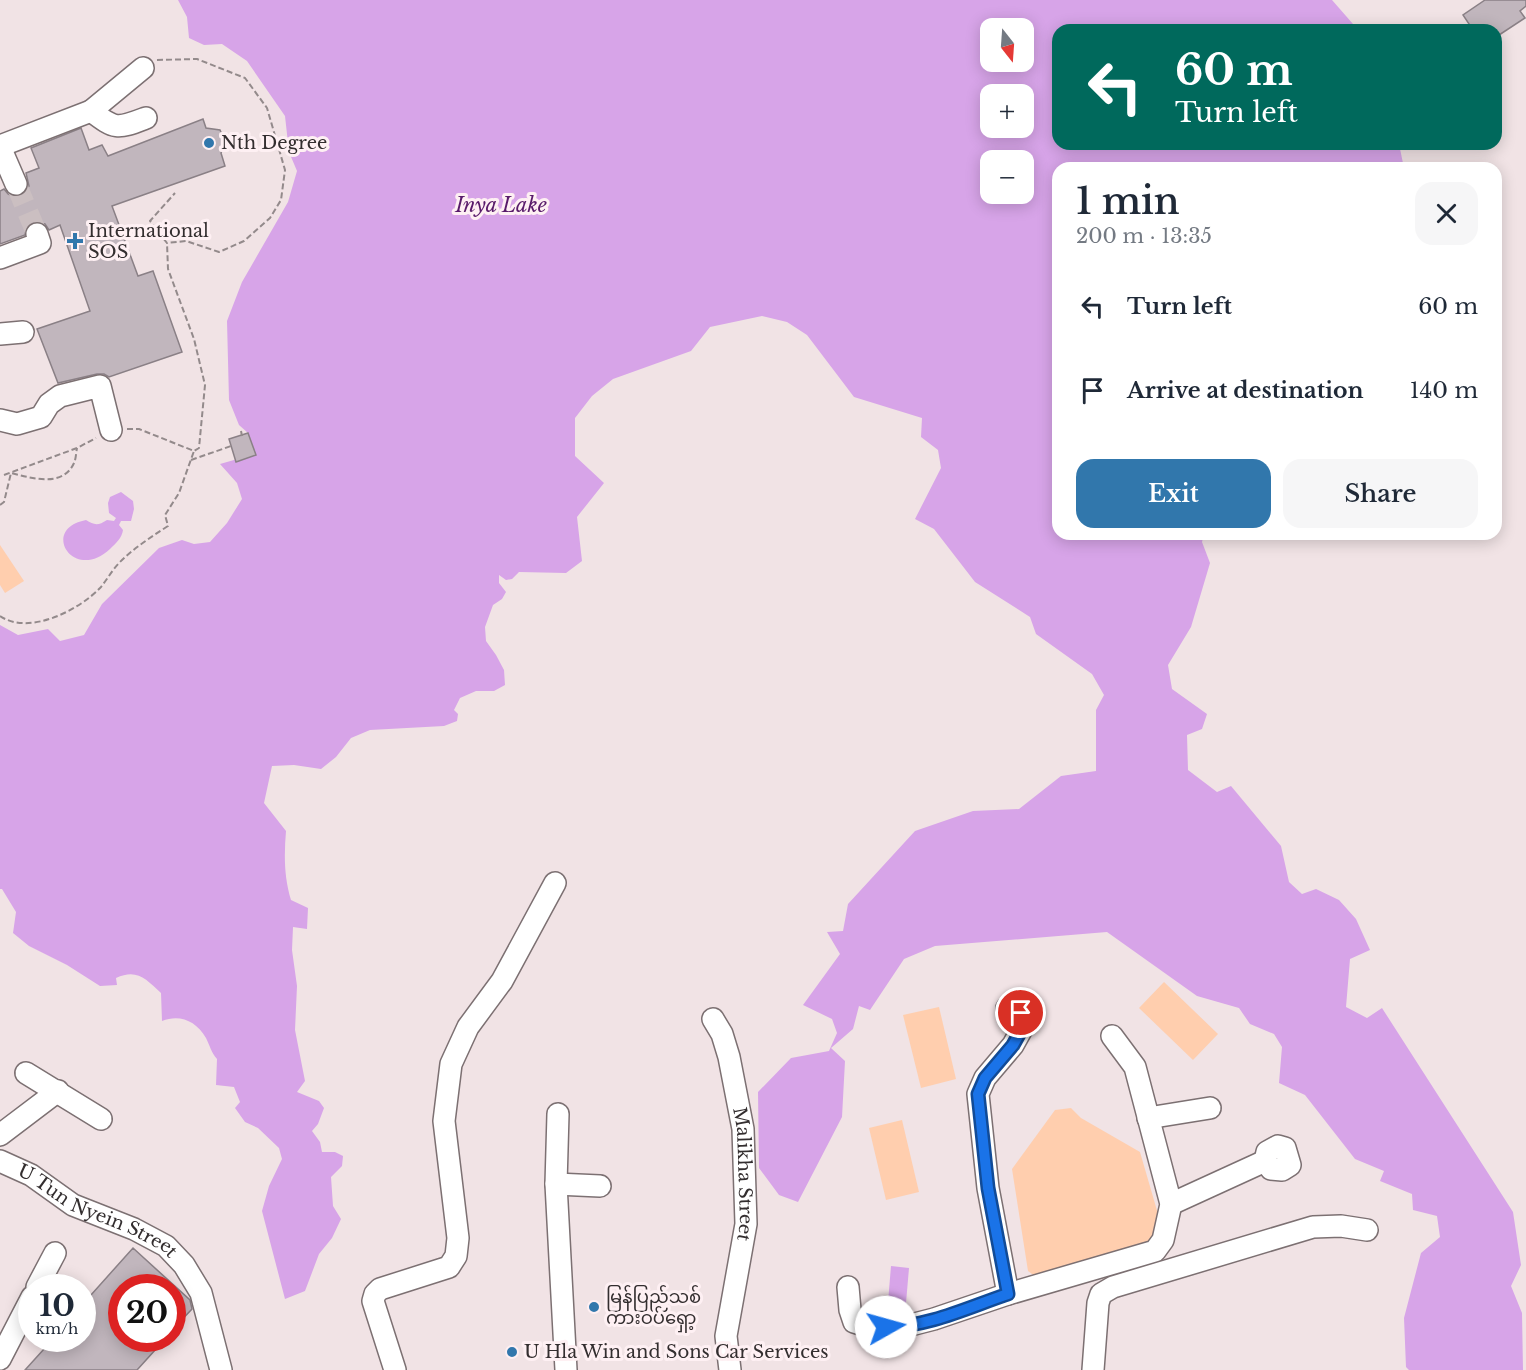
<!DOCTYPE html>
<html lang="en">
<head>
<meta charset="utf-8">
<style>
	body { margin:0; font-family:"Libre Baskerville","Noto Sans Myanmar",serif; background:#f6f6f7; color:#1f2937; height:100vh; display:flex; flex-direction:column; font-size:22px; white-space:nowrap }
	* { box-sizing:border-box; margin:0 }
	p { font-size:20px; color:#747a83 }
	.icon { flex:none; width:33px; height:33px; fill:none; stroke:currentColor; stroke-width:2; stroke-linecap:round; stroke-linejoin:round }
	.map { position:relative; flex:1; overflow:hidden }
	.sheet { position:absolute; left:1052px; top:162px; width:450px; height:378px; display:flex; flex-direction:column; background:#fff; border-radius:18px; box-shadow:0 3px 15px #0003 }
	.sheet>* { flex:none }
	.hud { position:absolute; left:1052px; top:24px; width:450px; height:126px; border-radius:18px; box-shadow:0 3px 15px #0003; background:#00695c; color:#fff; overflow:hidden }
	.needle { width:39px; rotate:163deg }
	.controls { position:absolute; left:980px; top:18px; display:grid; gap:12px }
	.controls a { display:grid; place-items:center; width:54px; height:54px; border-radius:12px; background:#fff; box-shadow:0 3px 15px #0003; font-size:30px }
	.speed { position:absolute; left:18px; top:1274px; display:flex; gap:12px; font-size:30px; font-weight:700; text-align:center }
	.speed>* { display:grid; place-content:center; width:78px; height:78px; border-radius:50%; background:#fff; box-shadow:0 3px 15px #0003; line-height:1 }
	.speed small { font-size:15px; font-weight:400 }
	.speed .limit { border:9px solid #d22; background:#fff; color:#111 }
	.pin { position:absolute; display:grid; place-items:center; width:51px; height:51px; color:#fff; margin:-26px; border:3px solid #fff; border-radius:50%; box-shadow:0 2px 6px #0007 }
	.me { position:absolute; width:66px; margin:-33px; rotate:83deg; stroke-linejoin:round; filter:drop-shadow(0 0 4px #0008) }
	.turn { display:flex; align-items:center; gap:21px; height:126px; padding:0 24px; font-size:27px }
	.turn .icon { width:78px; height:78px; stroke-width:2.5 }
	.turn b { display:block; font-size:42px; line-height:51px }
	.round { display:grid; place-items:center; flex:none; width:63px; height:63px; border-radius:18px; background:#f6f6f7 }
	.summary { display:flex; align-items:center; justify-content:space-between; height:102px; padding:0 24px }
	h1 { font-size:36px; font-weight:600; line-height:45px }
	.primary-button { display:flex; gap:12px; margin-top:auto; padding:12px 24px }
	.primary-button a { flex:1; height:69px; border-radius:18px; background:#3177ac; color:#fff; font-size:24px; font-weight:600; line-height:69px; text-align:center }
	.primary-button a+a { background:#f6f6f7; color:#1f2937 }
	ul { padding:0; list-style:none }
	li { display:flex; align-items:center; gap:18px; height:84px; padding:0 24px }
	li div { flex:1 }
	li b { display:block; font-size:22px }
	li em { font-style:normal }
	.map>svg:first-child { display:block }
	.green { fill:#ffceae }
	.water { fill:#d7a4e8; fill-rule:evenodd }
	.building { fill:#c1b6bd; stroke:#8a8086; stroke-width:1.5 }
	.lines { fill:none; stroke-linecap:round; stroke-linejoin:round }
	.minor-tunnel { stroke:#cbbfc1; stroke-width:21; stroke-dasharray:21 10; stroke-linecap:butt }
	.minor-casing { stroke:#7c7072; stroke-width:24 }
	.path { stroke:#938a8b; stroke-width:2; stroke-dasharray:6 3; stroke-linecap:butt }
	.minor { stroke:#fff; stroke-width:21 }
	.route-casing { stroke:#114b97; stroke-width:15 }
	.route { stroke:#1a73e8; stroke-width:10 }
	.poi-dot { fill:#3177ac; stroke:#fef0f3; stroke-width:2 }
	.labels { text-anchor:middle; stroke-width:6; stroke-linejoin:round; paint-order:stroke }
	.poi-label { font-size:18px; fill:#332e2f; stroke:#fef0f3; text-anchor:start }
	.street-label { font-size:18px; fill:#332e2f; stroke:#fef0f3 }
	.water-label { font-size:20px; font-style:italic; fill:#581a6a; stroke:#fef0f3 }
</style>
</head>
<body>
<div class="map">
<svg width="1526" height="1370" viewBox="0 0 1526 1370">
	<rect width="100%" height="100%" fill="#f1e3e5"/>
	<g class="green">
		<path d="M 0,545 L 24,581 L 5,593 L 0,585 Z"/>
		<path d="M 1164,982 L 1218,1034 L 1193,1060 L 1139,1008 Z"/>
		<path d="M 939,1007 L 956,1079 L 921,1088 L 903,1015 Z"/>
		<path d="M 1071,1108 L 1081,1118 L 1140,1152 L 1158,1214 L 1156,1243 L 1040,1280 L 1028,1271 L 1012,1169 L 1055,1110 Z"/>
		<path d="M 902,1120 L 919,1192 L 886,1200 L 869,1128 Z"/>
	</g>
	<g class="water">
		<path d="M 178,0 L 1332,0 L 1353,24 L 1352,30 L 1058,30 L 1058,144 L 1399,144 L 1404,168 L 1058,168 L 1058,534 L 1204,534 L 1202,542 L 1210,563 L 1191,627 L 1168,665 L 1172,689 L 1207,714 L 1202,729 L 1187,735 L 1188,770 L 1217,792 L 1231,786 L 1281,846 L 1289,882 L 1302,894 L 1316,889 L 1339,900 L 1356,919 L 1370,950 L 1350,959 L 1346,1007 L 1367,1018 L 1382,1008 L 1513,1212 L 1521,1265 L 1511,1286 L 1522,1313 L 1523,1370 L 1409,1370 L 1406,1367 L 1404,1318 L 1421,1253 L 1440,1237 L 1437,1216 L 1413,1210 L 1412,1194 L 1380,1181 L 1384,1171 L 1355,1159 L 1305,1095 L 1279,1083 L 1282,1047 L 1274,1034 L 1250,1024 L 1239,1008 L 1197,996 L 1107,932 L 935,946 L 904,959 L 870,1010 L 859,1006 L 853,1029 L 831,1048 L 845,1061 L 842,1117 L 798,1202 L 779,1195 L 759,1168 L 758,1092 L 791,1058 L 829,1051 L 837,1033 L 832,1019 L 803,1005 L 840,954 L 827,932 L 843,931 L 848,904 L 915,831 L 973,811 L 1019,809 L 1061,776 L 1096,771 L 1096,710 L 1104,695 L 1092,674 L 1036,634 L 1030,617 L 975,582 L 934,529 L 915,519 L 941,468 L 938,450 L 921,437 L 922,418 L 854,397 L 807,335 L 787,322 L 762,316 L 710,327 L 691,351 L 613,379 L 592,396 L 575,418 L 575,456 L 604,483 L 577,517 L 582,561 L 566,573 L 519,572 L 512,579 L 506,580 L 499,575 L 499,583 L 506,592 L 502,599 L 493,605 L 485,627 L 486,641 L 496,655 L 504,670 L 505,685 L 494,691 L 476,691 L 460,698 L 454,710 L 458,714 L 457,721 L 444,726 L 370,730 L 351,738 L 336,757 L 321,769 L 294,765 L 272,766 L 264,803 L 286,831 C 284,855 284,877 291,900 L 308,908 L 307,929 L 293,927 L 292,950 L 297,986 L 295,1030 L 305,1081 L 297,1092 L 319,1101 L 324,1108 L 318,1124 L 312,1131 L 320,1142 L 322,1152 L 335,1152 L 343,1156 L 342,1166 L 331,1177 L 333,1206 L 341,1219 L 332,1238 L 319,1254 L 305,1291 L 285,1299 L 262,1211 L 269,1186 L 282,1159 L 279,1148 L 258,1128 L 245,1122 L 235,1108 L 240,1102 L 234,1087 L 216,1085 L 217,1059 C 211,1052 210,1046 206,1038 C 196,1021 180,1014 162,1021 L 161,993 C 146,979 137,968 116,978 L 117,985 L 100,986 L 67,965 L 29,946 L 13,933 L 16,912 L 2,889 L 0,889 L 0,625 L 18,635 L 48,629 L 60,641 L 84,635 L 102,604 L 159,548 L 182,540 L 194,544 L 210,542 L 227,523 L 242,499 L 237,483 L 220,464 L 255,454 L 248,433 L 239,425 L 229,400 L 227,321 L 242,282 L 288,202 L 297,171 L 289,152 L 285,116 L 247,61 L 222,44 L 204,45 L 189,38 L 187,17 ZM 990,28 L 1023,28 L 1023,62 L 990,62 ZM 990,94 L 1023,94 L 1023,128 L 990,128 ZM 990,160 L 1023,160 L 1023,194 L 990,194 Z"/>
		<path d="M 121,492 L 133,501 L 134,509 L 131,521 L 121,521 L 119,525 L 123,530 C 122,538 116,543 110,549 C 74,583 39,529 86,520 C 94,525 98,526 107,520 L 114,521 L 116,518 L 109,513 L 108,503 L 110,497 Z"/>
		<path d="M 891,1266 L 909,1268 L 906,1303 L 888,1302 Z"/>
	</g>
	<g class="building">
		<path d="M 1485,0 L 1526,0 L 1526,6 L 1520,11 L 1525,18 L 1496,37 L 1496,30 L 1473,30 L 1463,15 Z"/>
		<path d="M 203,119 L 206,128 L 220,130 L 223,137 L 224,146 L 221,153 L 225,166 L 112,206 L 138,276 L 153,271 L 182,352 L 109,377 L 104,374 L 97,374 L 58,383 L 37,329 L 90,311 L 60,225 L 49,230 L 45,224 L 34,222 L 27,226 L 25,235 L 0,244 L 0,191 L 4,189 L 8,194 L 14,197 L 22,195 L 29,186 L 26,173 L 39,168 L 31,148 L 81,128 L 89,150 L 102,145 L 108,156 Z"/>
		<path d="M 248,433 L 256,455 L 236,462 L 229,439 Z"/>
		<path d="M 133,1248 L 190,1300 L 192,1309 L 172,1330 L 172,1287 L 122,1287 L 122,1338 L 166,1338 L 137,1370 L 25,1370 L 54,1338 L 82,1338 L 82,1305 Z"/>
	</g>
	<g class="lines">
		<path class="minor-tunnel" d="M 16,184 L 37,234"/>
		<defs>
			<g id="minor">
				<path d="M 91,111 C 116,130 117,129 146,118"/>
				<path d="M 0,146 L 91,111 L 143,68"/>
				<path d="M 0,147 L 16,184"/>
				<path d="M 0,258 L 40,243 L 37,234"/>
				<path d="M 0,334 L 23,332"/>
				<path d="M 0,420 L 17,424 L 41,417 L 49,404 L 60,396 L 100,386 L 111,430"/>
				<path d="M 1007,1008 L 1021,1013 L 1023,1027 L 1013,1045 L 985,1078 L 978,1094 L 988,1188 L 1008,1294"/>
				<path id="s1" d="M 713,1019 L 722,1034 L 729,1057 L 743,1129 L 746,1224 L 726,1336 L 730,1370"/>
				<path d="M 26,1073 L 101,1119"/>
				<path d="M 558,1114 L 556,1184 L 566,1370"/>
				<path d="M 1148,1118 L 1210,1108"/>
				<path d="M 0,1135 L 58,1091"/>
				<path d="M 1278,1146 L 1285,1148 L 1290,1165 L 1282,1170 L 1271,1169 L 1265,1161 L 1267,1152 Z"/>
				<path id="s2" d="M 0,1161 L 31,1175 L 73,1205 L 134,1229 L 166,1246 L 184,1265 L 201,1293 L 221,1370"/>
				<path d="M 556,1184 L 600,1186"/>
				<path d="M 1171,1204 L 1265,1161"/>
				<path d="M 37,1287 L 55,1253"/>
				<path d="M 848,1287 L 850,1310 L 854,1322 L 870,1327 L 903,1327 L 934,1319 L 1008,1294 L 1155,1251 L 1163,1240 L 1171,1204 L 1135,1067 L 1112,1036"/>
				<path d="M 0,1359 L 32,1297"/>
				<path d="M 395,1370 L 373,1301 L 375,1294 L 380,1289 L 449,1267 L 456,1256 L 458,1238 L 444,1121 L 451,1064 L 468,1027 L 502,981 L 555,883"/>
				<path d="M 1093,1370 L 1098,1303 L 1101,1294 L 1113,1287 L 1313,1227 L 1341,1226 L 1367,1230"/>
			</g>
		</defs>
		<use href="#minor" class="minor-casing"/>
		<g class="path">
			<path d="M 157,60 L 197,59 L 245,78 L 267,108 L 285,170 L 281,200 L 270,218 L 244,241 L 219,252 L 186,241 L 167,243 L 150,221 L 175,193"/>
			<path d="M 127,429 L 139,429 L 194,451 L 199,448 L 205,385 L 194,339 L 168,269 L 167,243"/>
			<path d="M 241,431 L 242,436"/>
			<path d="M 191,460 L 231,446"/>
			<path d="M 4,475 L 77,448 L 96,438"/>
			<path d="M 0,505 L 4,502 L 11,473 C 31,478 63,488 74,463 C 76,459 76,453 77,448"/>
			<path d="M 0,616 C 29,636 79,610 100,588 C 107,580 112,570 120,562 C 134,548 151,537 168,526 L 165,515 L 179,493 L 194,451"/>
		</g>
		<use href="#minor" class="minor"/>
	</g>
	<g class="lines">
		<defs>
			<path id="route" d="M 886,1327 C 928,1327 969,1307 1008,1294 L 988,1188 L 978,1094 L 985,1078 L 1013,1045 L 1023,1027 L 1021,1013"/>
		</defs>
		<use href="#route" class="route-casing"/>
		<use href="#route" class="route"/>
	</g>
	<g class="poi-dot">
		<circle cx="209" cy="143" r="6"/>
		<path d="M72 232h6v6h6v6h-6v6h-6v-6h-6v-6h6z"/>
		<circle cx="594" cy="1307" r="6"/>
		<circle cx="512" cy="1352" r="6"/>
	</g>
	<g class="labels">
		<g class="poi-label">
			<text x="221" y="149">Nth Degree</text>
			<text x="88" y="237">International<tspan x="88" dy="21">SOS</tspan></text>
			<text x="606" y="1303">မြန်ပြည်သစ်<tspan x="606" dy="21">ကားဝပ်ရှော့</tspan></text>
			<text x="524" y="1358">U Hla Win and Sons Car Services</text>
		</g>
		<g class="street-label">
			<text dy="6" stroke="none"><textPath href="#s1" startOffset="160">Malikha Street</textPath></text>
			<text dy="6" stroke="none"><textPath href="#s2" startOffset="110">U Tun Nyein Street</textPath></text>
		</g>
		<g class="water-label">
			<text x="501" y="212">Inya Lake</text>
		</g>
	</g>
</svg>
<div class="controls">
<a><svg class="needle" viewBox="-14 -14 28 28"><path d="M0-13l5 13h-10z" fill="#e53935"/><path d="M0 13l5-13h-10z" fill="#747a83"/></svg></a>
<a>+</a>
<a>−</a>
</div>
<div class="speed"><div>10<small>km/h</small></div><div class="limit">20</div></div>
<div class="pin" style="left:1021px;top:1013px;background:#d93025"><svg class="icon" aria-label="arrive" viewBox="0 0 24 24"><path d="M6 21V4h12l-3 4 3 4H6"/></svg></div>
<svg class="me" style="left:886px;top:1327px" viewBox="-20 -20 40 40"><circle r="19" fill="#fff"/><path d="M0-13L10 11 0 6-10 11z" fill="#1a73e8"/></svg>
<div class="hud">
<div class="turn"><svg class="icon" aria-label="left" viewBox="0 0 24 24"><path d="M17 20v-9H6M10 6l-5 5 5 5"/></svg><div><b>60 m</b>Turn left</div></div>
</div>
<section class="sheet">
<div class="summary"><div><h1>1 min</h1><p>200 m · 13:35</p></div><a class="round"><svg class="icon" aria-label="close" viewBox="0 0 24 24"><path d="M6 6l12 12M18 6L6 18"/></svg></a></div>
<ul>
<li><svg class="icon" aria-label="left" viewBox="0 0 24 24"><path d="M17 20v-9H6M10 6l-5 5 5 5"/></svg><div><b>Turn left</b></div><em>60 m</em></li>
<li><svg class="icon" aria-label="arrive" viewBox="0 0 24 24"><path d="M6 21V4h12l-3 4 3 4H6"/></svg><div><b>Arrive at destination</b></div><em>140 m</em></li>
</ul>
<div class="primary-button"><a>Exit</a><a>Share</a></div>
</section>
</div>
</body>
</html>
